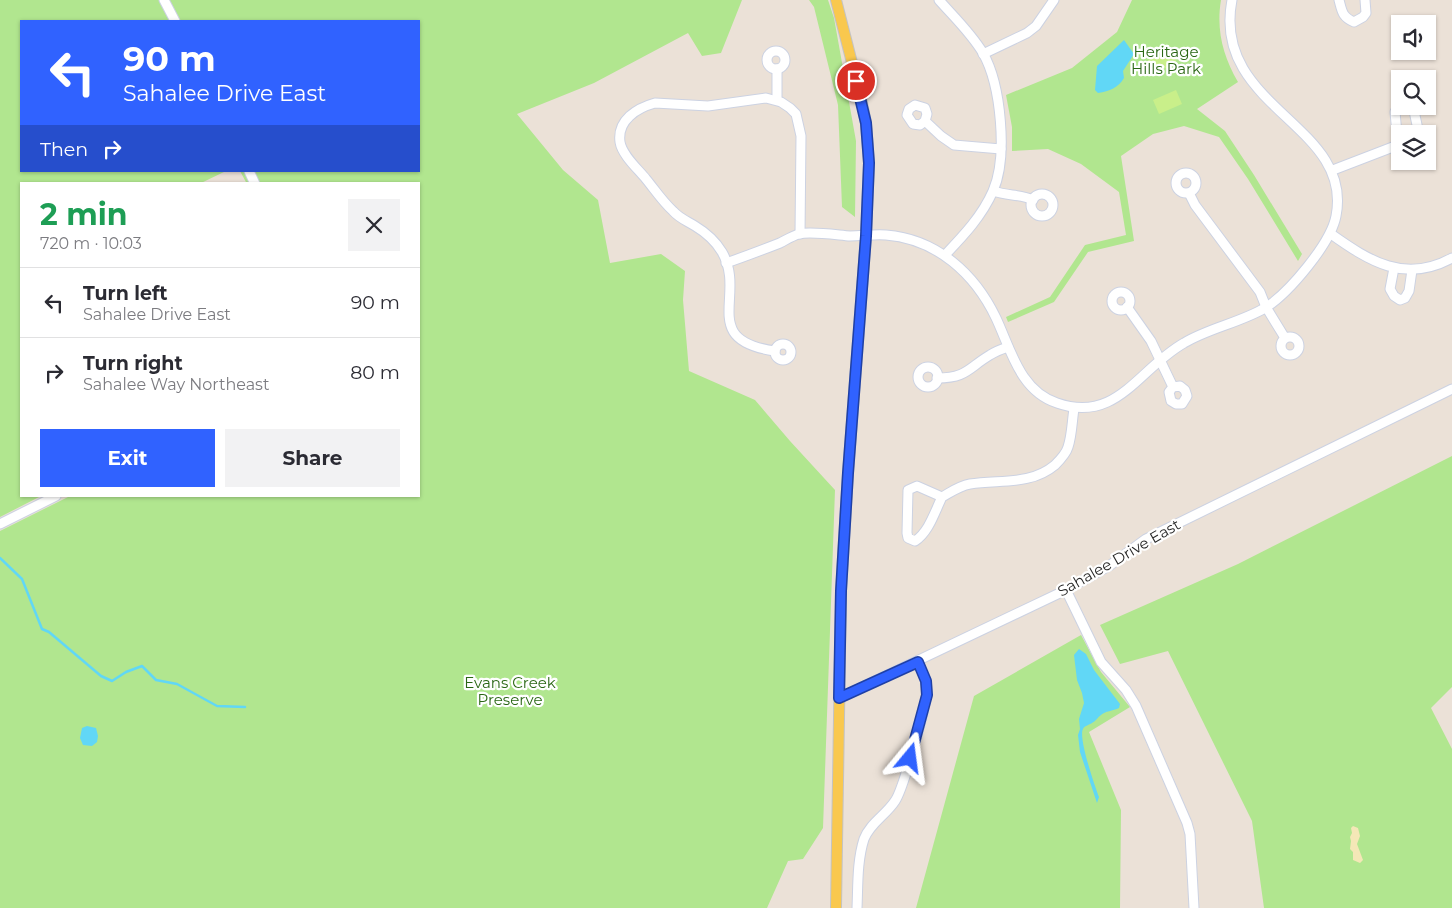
<!DOCTYPE html>
<html lang="en">
<head>
<meta charset="utf-8">
<style>
	body { margin:0; font-family:Montserrat,sans-serif; background:#f2f2f3; color:#2b2b33; height:100vh; display:flex; flex-direction:column; font-size:19px; white-space:nowrap }
	* { box-sizing:border-box; margin:0 }
	p { font-size:16px; color:#7c7c81 }
	.icon { flex:none; width:28px; height:28px; fill:none; stroke:currentColor; stroke-width:2; stroke-linecap:round; stroke-linejoin:round }
	.map { position:relative; flex:1; overflow:hidden }
	.panel { position:absolute; left:20px; top:182px; width:400px; height:315px; display:flex; flex-direction:column; background:#fff; border-radius:0px; box-shadow:0 1px 4px #0004 }
	.panel>* { flex:none }
	.top-card { position:absolute; left:20px; top:20px; width:400px; height:152px; border-radius:0px; box-shadow:0 1px 4px #0004; background:#3062ff; color:#fff; overflow:hidden }
	.fabs { position:absolute; left:1391px; top:15px; display:grid; gap:10px }
	.fabs a { display:grid; place-items:center; width:45px; height:45px; border-radius:0px; background:#fff; box-shadow:0 1px 4px #0004; font-size:25px }
	.pin { position:absolute; display:grid; place-items:center; width:42px; height:42px; color:#fff; margin:-21px; border:2px solid #fff; border-radius:50%; box-shadow:0 1px 5px #0007 }
	.me { position:absolute; width:55px; margin:-28px; rotate:16deg; stroke-linejoin:round; filter:drop-shadow(0 0 4px #0008) }
	.turn { display:flex; align-items:center; gap:18px; height:105px; padding:0 20px; font-size:22px }
	.turn .icon { width:65px; height:65px; stroke-width:2.5 }
	.turn b { display:block; font-size:35px; line-height:42px }
	.then { display:flex; align-items:center; height:48px; padding:0 20px; background:#0003; gap:10px; font-size:19px }
	.round { display:grid; place-items:center; flex:none; width:52px; height:52px; border-radius:0px; background:#f2f2f3 }
	.summary { display:flex; align-items:center; justify-content:space-between; height:85px; padding:0 20px }
	h1 { font-size:30px; font-weight:700; line-height:38px; color:#1e9e55 }
	.primary-button { display:flex; gap:10px; margin-top:auto; padding:10px 20px }
	.primary-button a { flex:1; height:58px; border-radius:0px; background:#3062ff; color:#fff; font-size:20px; font-weight:700; line-height:58px; text-align:center }
	.primary-button a+a { background:#f2f2f3; color:#2b2b33 }
	ul { padding:0; list-style:none }
	li { display:flex; align-items:center; gap:15px; height:70px; padding:0 20px; border-top:1px solid #e1e1e2 }
	li div { flex:1 }
	li b { display:block; font-size:19px }
	li em { font-style:normal }
	.map>svg:first-child { display:block }
	.green { fill:#b1e68f }
	.sand { fill:#f4e7b7 }
	.pitch { fill:#c9ef8a }
	.water { fill:#61d7f6 }
	.lines { fill:none; stroke-linecap:round; stroke-linejoin:round }
	.stream { stroke:#61d7f6; stroke-width:2.5 }
	.minor-casing { stroke:#ccd2e2; stroke-width:11 }
	.major-casing { stroke:#c3c3c3; stroke-width:12 }
	.minor { stroke:#fff; stroke-width:9 }
	.major { stroke:#f9c84e; stroke-width:10 }
	.route-casing { stroke:#1f40a6; stroke-width:12 }
	.route { stroke:#3062ff; stroke-width:9 }
	.labels { text-anchor:middle; stroke-width:4.5; stroke-linejoin:round; paint-order:stroke }
	.park-label { font-size:15px; fill:#2a6714; stroke:#fff }
	.street-label { font-size:15px; fill:#272727; stroke:#fff }
</style>
</head>
<body>
<div class="map">
<svg width="1452" height="908" viewBox="0 0 1452 908">
	<rect width="100%" height="100%" fill="#ebe1d7"/>
	<g class="green">
		<path d="M 0,0 L 742,0 L 721,53 L 702,56 L 688,33 L 594,83 L 517,114 L 563,170 L 598,200 L 610,263 L 661,254 L 685,271 L 683,300 L 689,371 L 755,400 L 790,441 L 835,490 L 823,828 L 803,859 L 788,861 L 767,908 L 0,908 L 0,531 L 70,496 L 419,496 L 419,184 L 247,184 L 240,171 L 419,171 L 419,21 L 21,21 L 21,171 L 226,171 L 199,184 L 21,184 L 21,496 L 41,496 L 0,517 Z"/>
		<path d="M 809,0 L 828,0 L 834,18 L 856,141 L 855,217 L 842,207 L 838,105 L 814,7 Z"/>
		<path d="M 1132,0 L 1221,0 C 1216,30 1223,56 1238,82 L 1197,109 L 1225,131 L 1254,175 L 1302,254 L 1298,261 L 1248,179 L 1219,137 L 1184,126 L 1153,134 L 1121,156 L 1134,241 L 1088,252 L 1054,302 L 1008,322 L 1006,317 L 1050,297 L 1085,245 L 1126,235 L 1119,192 L 1081,164 L 1048,149 L 1012,151 L 1012,127 L 1006,95 L 1072,68 L 1117,32 Z"/>
		<path d="M 1452,456 L 1452,687 L 1431,708 L 1452,749 L 1452,908 L 1264,908 L 1252,821 L 1168,651 L 1120,664 L 1100,625 L 1238,564 Z"/>
		<path d="M 1081,635 L 1101,672 L 1130,707 L 1089,732 L 1121,810 L 1120,908 L 916,908 L 974,696 Z"/>
	</g>
	<path class="sand" d="M 1353,826 L 1358,828 L 1360,836 L 1357,844 L 1363,860 L 1360,863 L 1353,860 L 1353,852 L 1350,849 L 1351,841 L 1350,837 L 1352,833 L 1351,828 Z"/>
	<g class="pitch">
		<path d="M 1173,51 L 1177,64 L 1152,73 L 1148,60 Z"/>
		<path d="M 1176,90 L 1182,104 L 1159,114 L 1153,100 Z"/>
	</g>
	<g class="water">
		<path d="M 1124,40 L 1134,54 L 1123,71 L 1124,78 C 1118,88 1110,91 1098,93 L 1095,90 L 1097,66 Z"/>
		<path d="M 1079,649 L 1086,654 L 1094,670 L 1120,704 L 1119,708 C 1113,711 1105,711 1101,715 C 1098,717 1096,721 1092,723 C 1089,725 1084,726 1083,729 C 1078,737 1095,787 1099,797 L 1097,803 L 1080,752 L 1078,735 L 1080,729 L 1079,719 L 1084,703 L 1082,693 L 1077,680 L 1074,655 Z"/>
		<path d="M 87,726 L 96,728 L 98,736 L 97,742 L 92,746 L 83,745 L 80,738 L 82,728 Z"/>
	</g>
	<g class="lines">
		<path class="stream" d="M 0,558 L 22,579 L 42,629 L 49,632 L 101,676 L 112,681 L 126,672 L 142,666 L 156,680 L 177,684 L 217,706 L 245,707"/>
		<defs>
			<g id="minor">
				<path d="M 164,0 L 175,21"/>
				<path d="M 939,0 C 954,17 971,33 983,53 C 1001,85 1008,157 993,191 C 982,216 964,235 945,255"/>
				<path d="M 1339,0 C 1342,11 1342,17 1354,22 L 1363,17 L 1366,13 L 1365,0"/>
				<circle cx="776" cy="60" r="9"/>
				<path d="M 983,54 L 1027,33 L 1036,26 L 1054,0"/>
				<path d="M 777,69 L 777,100"/>
				<path d="M 1400,104 L 1395,112 L 1398,145 L 1400,147"/>
				<path d="M 1411,106 L 1414,111 L 1419,134"/>
				<path d="M 925,121 L 920,125 L 913,124 L 907,115 L 909,109 L 915,105 L 925,108 L 927,114 L 925,121 L 941,136 L 954,145 L 1001,149"/>
				<path d="M 1333,170 L 1398,145"/>
				<path d="M 249,171 L 255,184"/>
				<circle cx="1186" cy="183" r="10"/>
				<path d="M 994,191 C 1006,196 1021,194 1033,200"/>
				<path d="M 1189,193 L 1195,205 L 1260,292 L 1266,307 L 1285,338"/>
				<circle cx="1042" cy="205" r="11"/>
				<path d="M 1331,234 C 1369,261 1405,284 1452,258"/>
				<path d="M 726,263 C 744,257 762,250 780,243 C 786,240 792,236 799,234 C 810,231 837,235 850,236 C 862,236 875,234 886,235 C 937,239 975,274 996,318 C 1011,350 1020,391 1057,403 C 1117,424 1138,369 1184,343 C 1209,328 1239,323 1265,308 C 1289,293 1331,243 1336,216 C 1354,124 1211,108 1232,0"/>
				<path d="M 1394,268 L 1390,289 L 1394,296 L 1400,300 L 1405,298 L 1409,291 L 1412,270"/>
				<circle cx="1121" cy="301" r="9"/>
				<path d="M 1127,307 L 1151,341 L 1173,387 L 1180,386 L 1185,390 L 1187,396 L 1182,404 L 1176,404 L 1171,401 L 1169,392 L 1173,387"/>
				<circle cx="1290" cy="346" r="9"/>
				<circle cx="783" cy="352" r="8"/>
				<path d="M 775,351 C 698,340 747,295 722,252 C 716,242 705,232 695,226 C 687,221 679,218 673,211 C 663,202 655,190 646,179 C 638,169 622,155 620,142 C 617,120 637,108 655,103 L 708,106 L 766,98 L 781,102 L 790,108 L 796,114 L 801,136 L 800,234"/>
				<circle cx="928" cy="377" r="10"/>
				<path d="M 937,378 C 967,378 968,368 990,355 C 996,351 1002,349 1008,347"/>
				<path d="M 942,497 C 935,511 929,532 915,541 L 908,538 L 907,533 L 908,490 L 917,486 L 942,497 C 951,492 959,486 970,484 C 999,479 1030,486 1055,465 C 1060,460 1066,454 1068,447 C 1072,435 1072,421 1074,409"/>
				<path d="M 0,524 L 56,496"/>
				<path d="M 1066,590 L 1101,662 L 1126,690 L 1136,706 L 1187,823 L 1190,834 L 1194,908"/>
				<path d="M 839,698 L 1066,590 L 1109,566 L 1146,539 L 1452,389"/>
				<path d="M 857,908 C 858,885 857,861 864,839 C 870,823 886,815 895,801 C 903,790 927,704 927,690 C 927,680 921,671 918,662"/>
			</g>
			<path id="major" d="M 836,0 L 861,98 L 866,123 L 869,163 L 866,236 L 848,473 L 841,591 L 836,908"/>
		</defs>
		<use href="#minor" class="minor-casing"/>
		<use href="#major" class="major-casing"/>
		<use href="#minor" class="minor"/>
		<use href="#major" class="major"/>
	</g>
	<g class="lines">
		<defs>
			<path id="route" d="M 856,81 L 866,123 L 869,163 L 866,236 L 848,473 L 841,591 L 839,698 L 918,662 L 926,681 L 927,695 L 910,758"/>
		</defs>
		<use href="#route" class="route-casing"/>
		<use href="#route" class="route"/>
	</g>
	<g class="labels">
		<g class="park-label">
			<text x="1166" y="57">Heritage<tspan x="1166" dy="17">Hills Park</tspan></text>
			<text x="510" y="688">Evans Creek<tspan x="510" dy="17">Preserve</tspan></text>
		</g>
		<g class="street-label">
			<text transform="translate(1119 558) rotate(-30)" y="5">Sahalee Drive East</text>
		</g>
	</g>
</svg>
<div class="fabs">
<a><svg class="icon" aria-label="sound" viewBox="0 0 24 24"><path d="M4 9h4l5-4v14l-5-4H4zM17 9q2 3 0 6"/></svg></a>
<a><svg class="icon" aria-label="search" viewBox="0 0 24 24"><circle cx="10" cy="10" r="6"/><path d="M15 15l6 6"/></svg></a>
<a><svg class="icon" aria-label="layers" viewBox="0 0 24 24"><path d="M12 4l9 5-9 5-9-5zM3 14l9 5 9-5"/></svg></a>
</div>
<div class="pin" style="left:856px;top:81px;background:#d93025"><svg class="icon" aria-label="arrive" viewBox="0 0 24 24"><path d="M6 21V4h12l-3 4 3 4H6"/></svg></div>
<svg class="me" style="left:910px;top:758px" viewBox="-20 -20 40 40"><path d="M0-17L14 15 0 8-14 15z" fill="#3062ff" stroke="#fff" stroke-width="4"/></svg>
<div class="top-card">
<div class="turn"><svg class="icon" aria-label="left" viewBox="0 0 24 24"><path d="M17 20v-9H6M10 6l-5 5 5 5"/></svg><div><b>90 m</b>Sahalee Drive East</div></div>
<div class="then">Then<svg class="icon" aria-label="right" viewBox="0 0 24 24"><path d="M7 20v-9h11M14 6l5 5-5 5"/></svg></div>
</div>
<section class="panel">
<div class="summary"><div><h1>2 min</h1><p>720 m · 10:03</p></div><a class="round"><svg class="icon" aria-label="close" viewBox="0 0 24 24"><path d="M6 6l12 12M18 6L6 18"/></svg></a></div>
<ul>
<li><svg class="icon" aria-label="left" viewBox="0 0 24 24"><path d="M17 20v-9H6M10 6l-5 5 5 5"/></svg><div><b>Turn left</b><p>Sahalee Drive East</p></div><em>90 m</em></li>
<li><svg class="icon" aria-label="right" viewBox="0 0 24 24"><path d="M7 20v-9h11M14 6l5 5-5 5"/></svg><div><b>Turn right</b><p>Sahalee Way Northeast</p></div><em>80 m</em></li>
</ul>
<div class="primary-button"><a>Exit</a><a>Share</a></div>
</section>
</div>
</body>
</html>
